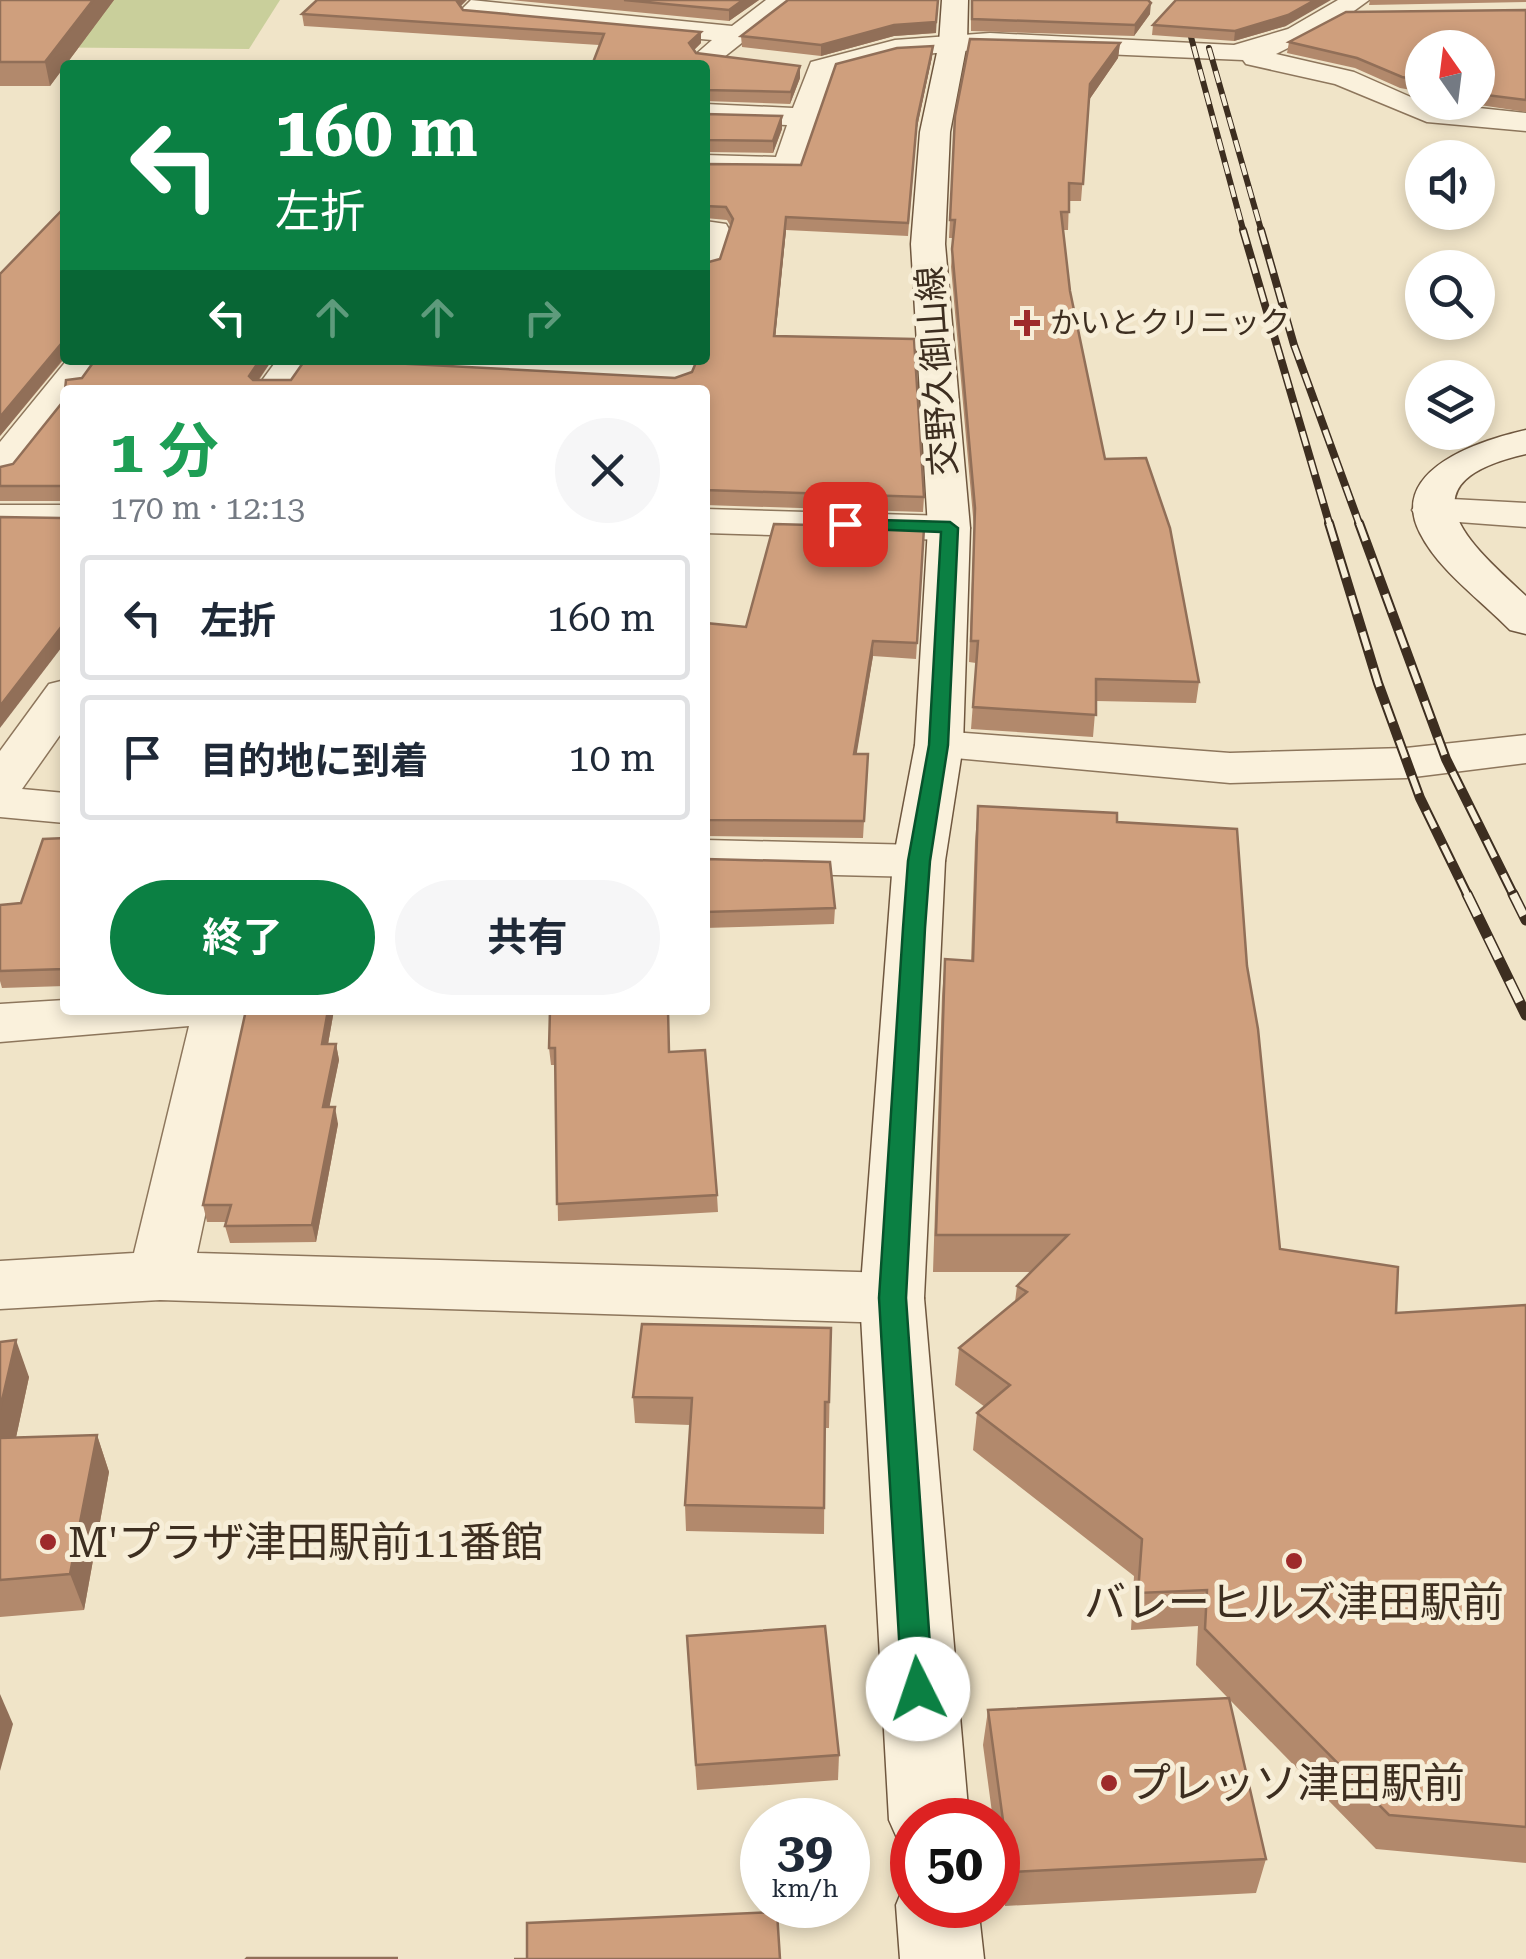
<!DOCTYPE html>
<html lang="ja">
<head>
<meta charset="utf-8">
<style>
	body { margin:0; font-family:"Roboto Serif","Noto Sans JP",serif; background:#f6f6f7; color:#1f2937; height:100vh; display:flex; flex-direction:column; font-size:38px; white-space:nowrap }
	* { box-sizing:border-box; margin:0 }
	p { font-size:32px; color:#747a83 }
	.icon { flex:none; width:55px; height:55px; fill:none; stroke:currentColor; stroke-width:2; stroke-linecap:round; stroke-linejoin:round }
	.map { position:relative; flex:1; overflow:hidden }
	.sheet { position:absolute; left:60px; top:385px; width:650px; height:630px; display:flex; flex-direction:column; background:#fff; border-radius:10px; box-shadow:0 5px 15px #0003 }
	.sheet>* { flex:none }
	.top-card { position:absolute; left:60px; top:60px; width:650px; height:305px; border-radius:10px; box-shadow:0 5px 15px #0003; background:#0b8043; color:#fff; overflow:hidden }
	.needle { width:65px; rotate:346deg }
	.fabs { position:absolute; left:1405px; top:30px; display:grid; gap:20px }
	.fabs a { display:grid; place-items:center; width:90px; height:90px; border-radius:50%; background:#fff; box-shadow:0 5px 15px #0003; font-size:50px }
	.speed { position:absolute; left:740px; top:1798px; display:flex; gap:20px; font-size:50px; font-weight:700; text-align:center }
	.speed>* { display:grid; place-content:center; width:130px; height:130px; border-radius:50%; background:#fff; box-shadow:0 5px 15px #0003; line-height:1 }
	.speed small { font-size:25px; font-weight:400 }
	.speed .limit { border:15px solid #d22; background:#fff; color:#111 }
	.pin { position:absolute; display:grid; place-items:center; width:85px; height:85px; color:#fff; margin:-42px; border-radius:20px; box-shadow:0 5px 15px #0006 }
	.me { position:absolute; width:110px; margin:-55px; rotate:356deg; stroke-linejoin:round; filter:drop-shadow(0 0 8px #0008) }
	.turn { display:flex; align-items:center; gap:35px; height:210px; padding:0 50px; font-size:45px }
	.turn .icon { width:130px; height:130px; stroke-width:2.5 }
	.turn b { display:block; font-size:70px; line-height:85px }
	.lanes { display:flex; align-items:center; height:95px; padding:0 50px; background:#0003; justify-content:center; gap:50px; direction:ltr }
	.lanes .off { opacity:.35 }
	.round { display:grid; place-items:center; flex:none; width:105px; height:105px; border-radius:52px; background:#f6f6f7 }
	.headline { display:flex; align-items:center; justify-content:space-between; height:170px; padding:0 50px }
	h1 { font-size:60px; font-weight:700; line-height:75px; color:#1e9e55 }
	.action { display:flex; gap:20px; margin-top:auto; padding:20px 50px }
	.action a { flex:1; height:115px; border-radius:60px; background:#0b8043; color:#fff; font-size:40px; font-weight:700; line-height:115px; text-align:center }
	.action a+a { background:#f6f6f7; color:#1f2937 }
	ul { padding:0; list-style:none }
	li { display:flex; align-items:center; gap:30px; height:125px; margin:0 20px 15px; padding:0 30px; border:5px solid #e0e1e3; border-radius:10px }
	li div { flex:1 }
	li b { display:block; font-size:38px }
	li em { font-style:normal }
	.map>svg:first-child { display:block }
	.green { fill:#c9cf9b }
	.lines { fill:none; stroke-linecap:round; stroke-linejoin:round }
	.street-casing { stroke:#8d765c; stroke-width:3 }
	.secondary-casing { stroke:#6f573f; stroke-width:3 }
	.street { fill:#faf1dc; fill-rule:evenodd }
	.secondary { fill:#faf1dc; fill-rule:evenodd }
	.rail-far3-casing { stroke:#3d2e20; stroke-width:6 }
	.rail-far2-casing { stroke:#3d2e20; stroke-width:8 }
	.rail-far1-casing { stroke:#3d2e20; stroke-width:10 }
	.rail-casing { stroke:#3d2e20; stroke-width:11 }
	.rail-far3 { stroke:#f7eed8; stroke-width:4; stroke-dasharray:12; stroke-linecap:butt }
	.rail-far2 { stroke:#f7eed8; stroke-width:5; stroke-dasharray:15; stroke-linecap:butt }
	.rail-far1 { stroke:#f7eed8; stroke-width:6; stroke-dasharray:19; stroke-linecap:butt }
	.rail { stroke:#f7eed8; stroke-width:8; stroke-dasharray:24; stroke-linecap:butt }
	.wall { fill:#b2896c }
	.shaded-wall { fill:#916f58 }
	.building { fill:#cf9f7d; stroke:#916f58; stroke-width:2.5 }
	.route { fill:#0b8043; stroke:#07532c; stroke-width:2.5 }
	.poi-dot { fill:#9e2a2b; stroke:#f7eed8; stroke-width:4 }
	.labels { text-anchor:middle; stroke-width:10; stroke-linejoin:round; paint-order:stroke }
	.far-poi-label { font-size:30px; fill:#3d2e20; stroke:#f7eed8; text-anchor:start }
	.street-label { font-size:35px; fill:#3d2e20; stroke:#f7eed8 }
	.near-poi-label { font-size:42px; fill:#3d2e20; stroke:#f7eed8; text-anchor:start }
</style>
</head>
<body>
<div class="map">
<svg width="1526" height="1959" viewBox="0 0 1526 1959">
	<rect width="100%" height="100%" fill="#f0e4c8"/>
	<path class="green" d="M 0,0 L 280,0 L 249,49 L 0,47 Z"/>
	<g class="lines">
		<defs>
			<g id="street">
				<path d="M 471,0 L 732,26 L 766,0 L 796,0 L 719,61 L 709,63 L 695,55 L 712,40 L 473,19 L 460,11 Z"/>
				<path d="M 1338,0 L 1369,0 L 1336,24 L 1276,54 L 1354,72 L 1422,102 L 1526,113 L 1526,131 L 1427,122 L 1335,84 L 1246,64 L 1243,60 L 990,49 L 896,56 L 833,73 L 799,174 L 705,173 L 705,155 L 776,157 L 787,125 L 705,122 L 705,104 L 793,108 L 811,62 L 895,40 L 990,33 L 1234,45 L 1288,29 Z"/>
				<path d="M 705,221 L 726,224 L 730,231 L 717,271 L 705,274 Z"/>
				<path d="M 67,360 L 104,360 L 82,390 L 65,390 L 65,411 L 14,476 L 0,480 L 0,442 Z"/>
				<path d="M 277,360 L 313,360 L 293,390 L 255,390 Z"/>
				<path d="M 322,360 L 559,360 L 660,365 L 662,360 L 698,360 L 689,385 L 676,388 L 340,371 L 327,368 Z"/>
				<path d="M 1433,498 L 1526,503 L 1526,527 L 1418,519 L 1412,510 L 1418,501 Z"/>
				<rect x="0" y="505" width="65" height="24"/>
				<path d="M 705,509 L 949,516 L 964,519 L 970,528 L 964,537 L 949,540 L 705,533 Z"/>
				<path d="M 65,680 L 65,728 L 22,789 L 65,793 L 65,823 L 0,817 L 0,751 L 49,684 Z"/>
				<path d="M 939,731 L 1230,753 L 1406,748 L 1526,735 L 1526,763 L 1406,778 L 1230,783 L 922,755 L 915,745 L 922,735 Z"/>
				<path d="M 705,840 L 919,845 L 937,850 L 945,861 L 937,872 L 919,877 L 705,872 Z"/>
				<path d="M 65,1000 L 65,1010 L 249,1010 L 197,1253 L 892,1273 L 915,1280 L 924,1298 L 915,1316 L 892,1323 L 160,1300 L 0,1309 L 0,1261 L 134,1253 L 189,1026 L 0,1042 L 0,1004 Z"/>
			</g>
			<g id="secondary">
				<path d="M 942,0 L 968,0 L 967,43 L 950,132 L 945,244 L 970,528 L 963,745 L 945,861 L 924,1298 L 969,1820 L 912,1820 L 912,1852 L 901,1847 L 889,1820 L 860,1298 L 893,861 L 915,745 L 928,528 L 911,244 L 920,132 L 939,43 Z"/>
				<path d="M 1526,430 L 1526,454 C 1398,483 1470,544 1526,596 L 1526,634 L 1510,630 C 1481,600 1439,571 1420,533 C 1387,469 1482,440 1526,430 Z"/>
				<path d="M 912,1874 L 912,1905 L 978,1905 L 984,1959 L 900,1959 L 896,1905 L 908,1876 Z"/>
			</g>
		</defs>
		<use href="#street" class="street-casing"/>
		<use href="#secondary" class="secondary-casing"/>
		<use href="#street" class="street"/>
		<use href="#secondary" class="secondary"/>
		<defs>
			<g id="rail-far3">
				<path d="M 1181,0 L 1244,233"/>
				<path d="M 1209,48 L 1262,233"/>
			</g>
			<g id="rail-far2">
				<path d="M 1243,230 L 1330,526"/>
				<path d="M 1261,230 L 1294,345 L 1360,526"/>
			</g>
			<g id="rail-far1">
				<path d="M 1329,523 L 1378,683 L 1420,798 L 1468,896"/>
				<path d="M 1359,523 L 1446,759 L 1514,896"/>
			</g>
			<g id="rail">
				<path d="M 1467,894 L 1526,1015"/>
				<path d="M 1513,894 L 1526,920"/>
			</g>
		</defs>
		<use href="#rail-far3" class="rail-far3-casing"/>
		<use href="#rail-far2" class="rail-far2-casing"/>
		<use href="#rail-far1" class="rail-far1-casing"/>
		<use href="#rail" class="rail-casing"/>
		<use href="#rail-far3" class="rail-far3"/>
		<use href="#rail-far2" class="rail-far2"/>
		<use href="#rail-far1" class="rail-far1"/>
		<use href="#rail" class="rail"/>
	</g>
	<g class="wall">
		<path d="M 0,0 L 114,0 L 50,86 L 0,86 Z"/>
		<path d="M 510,0 L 759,0 L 729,21 Z"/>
		<path d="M 971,0 L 1148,0 L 1150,14 L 1134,36 L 971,31 Z"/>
		<path d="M 1370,0 L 1526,0 L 1526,2 L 1369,5 Z"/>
		<path d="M 460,7 L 463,10 L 701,32 L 701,43 L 694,50 L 696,53 L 800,66 L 800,78 L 790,104 L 705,101 L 705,65 L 599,45 L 304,26 L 302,14 Z"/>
		<path d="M 1526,10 L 1526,112 L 1460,102 L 1478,102 L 1478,48 L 1422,48 L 1422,92 L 1400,88 L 1355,68 L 1287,53 L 1289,42 Z"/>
		<path d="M 1153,25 L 1286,26 L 1234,41 L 1152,35 Z"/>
		<path d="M 936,33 L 894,36 L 821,56 L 742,47 L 741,36 Z"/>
		<path d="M 1120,43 L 1118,58 L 1089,100 L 1081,201 L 1069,201 L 1068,230 L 1063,230 L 1070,291 L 1105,459 L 1199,682 L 1196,703 L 1096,701 L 1093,737 L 971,729 L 976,663 L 969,662 L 974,528 L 951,267 L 953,238 L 949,238 L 955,116 Z"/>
		<path d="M 933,46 L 932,57 L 916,132 L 908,236 L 786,230 L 775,336 L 924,497 L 923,512 L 705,505 L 705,390 L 65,390 L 272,360 L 259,380 L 675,378 L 692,372 L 705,360 L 720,259 L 731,227 L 727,220 L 705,218 L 705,164 L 801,165 Z"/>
		<path d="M 705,114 L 782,129 L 773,153 L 705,152 Z"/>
		<path d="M 65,207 L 65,358 L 0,436 Z"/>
		<path d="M 65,399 L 65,501 L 0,501 L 0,467 L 13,464 Z"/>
		<path d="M 924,528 L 916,659 L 873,656 L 856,754 L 868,754 L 863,838 L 705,836 L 705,623 L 746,627 Z"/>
		<path d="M 978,806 L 1117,822 L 1247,966 L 1280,1249 L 1396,1313 L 1526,1305 L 1526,1863 L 1376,1849 L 1229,1699 L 1266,1859 L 1256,1893 L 1005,1906 L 998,1852 L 998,1820 L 993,1820 L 983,1745 L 988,1710 L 1228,1698 L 1196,1665 L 1198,1626 L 1131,1630 L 1134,1576 L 973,1450 L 977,1413 L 985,1407 L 955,1385 L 959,1348 L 1015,1302 L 1017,1286 L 1031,1272 L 933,1272 L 942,996 L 945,959 L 971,961 L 975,841 Z"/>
		<path d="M 65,838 L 65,986 L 2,988 L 0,981 L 0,905 L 21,903 Z"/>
		<path d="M 705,859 L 835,908 L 834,924 L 705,928 Z"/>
		<path d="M 334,1010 L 328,1044 L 336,1044 L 339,1060 L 329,1107 L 338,1124 L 316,1242 L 230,1243 L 225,1226 L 226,1222 L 207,1222 L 203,1205 Z"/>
		<path d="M 549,1048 L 669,1052 L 717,1195 L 718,1212 L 558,1221 L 555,1065 L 551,1065 Z"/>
		<path d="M 831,1328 L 829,1428 L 825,1428 L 824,1534 L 686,1531 L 685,1505 L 690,1425 L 635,1423 L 633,1397 Z"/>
		<path d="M 0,1342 L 29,1377 L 16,1437 L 97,1435 L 109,1472 L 84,1610 L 0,1617 Z"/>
		<path d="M 688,1662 L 839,1755 L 838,1780 L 697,1790 Z"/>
	</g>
	<g class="shaded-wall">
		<path d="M 93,0 L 114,0 L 50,86 L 45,62 Z"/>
		<path d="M 455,0 L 467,0 L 456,11 Z"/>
		<path d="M 743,0 L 759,0 L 729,21 L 729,10 Z"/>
		<path d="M 938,0 L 936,33 L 894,36 L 821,56 L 821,45 Z"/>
		<path d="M 1315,0 L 1331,0 L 1286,26 L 1234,41 L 1235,31 Z"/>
		<path d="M 1151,3 L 1150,14 L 1134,36 L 1135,25 Z"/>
		<path d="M 701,32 L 701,43 L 689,55 L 689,43 Z"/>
		<path d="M 1120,43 L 1118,58 L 1089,100 L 1090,84 Z"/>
		<path d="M 933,46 L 932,57 L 916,132 L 908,236 L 917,120 Z"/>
		<path d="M 800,66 L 800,78 L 790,104 L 791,92 Z"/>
		<path d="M 782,116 L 782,129 L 773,153 L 773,141 Z"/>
		<path d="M 786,217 L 786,230 L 774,350 L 774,336 Z"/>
		<path d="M 61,344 L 64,358 L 0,436 L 0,417 Z"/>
		<path d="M 260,360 L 272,360 L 251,390 L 249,376 Z"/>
		<path d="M 65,622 L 65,643 L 0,728 L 0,706 Z"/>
		<path d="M 873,641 L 873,656 L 854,770 L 854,754 Z"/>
		<path d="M 328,1010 L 334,1010 L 325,1061 L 322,1044 Z"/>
		<path d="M 336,1044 L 339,1060 L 326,1124 L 323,1107 Z"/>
		<path d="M 335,1107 L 338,1124 L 316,1242 L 312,1225 Z"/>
		<path d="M 16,1340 L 29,1377 L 8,1475 L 0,1455 L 0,1409 Z"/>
		<path d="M 97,1435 L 109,1472 L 84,1610 L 70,1574 Z"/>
		<path d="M 0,1694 L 13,1724 L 0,1771 Z"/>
	</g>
	<g class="building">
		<path d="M 0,0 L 93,0 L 45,62 L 0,62 Z"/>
		<path d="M 317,0 L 456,0 L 463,10 L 701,32 L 689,43 L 696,53 L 800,66 L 791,92 L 705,90 L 705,65 L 592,65 L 604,34 L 302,14 Z"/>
		<path d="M 624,0 L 743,0 L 729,10 Z"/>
		<path d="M 788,0 L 938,0 L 936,22 L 894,25 L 821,45 L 741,36 Z"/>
		<path d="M 972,0 L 1148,0 L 1151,3 L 1135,25 L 972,19 Z"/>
		<path d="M 1176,0 L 1315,0 L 1288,15 L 1235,31 L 1153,25 Z"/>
		<path d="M 1526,10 L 1526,100 L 1478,94 L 1478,48 L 1422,48 L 1422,81 L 1402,77 L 1357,58 L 1289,42 L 1346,12 Z"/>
		<path d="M 970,39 L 1120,43 L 1090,84 L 1083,184 L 1069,183 L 1069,212 L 1061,212 L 1070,291 L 1105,459 L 1146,458 L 1170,528 L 1199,682 L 1096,679 L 1096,715 L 973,707 L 978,641 L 971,641 L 975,508 L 952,249 L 955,220 L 950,220 L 955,116 Z"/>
		<path d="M 933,46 L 917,120 L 908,223 L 786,217 L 774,336 L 914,339 L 924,497 L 705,490 L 705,390 L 65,390 L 66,380 L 82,378 L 95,360 L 260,360 L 249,376 L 253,380 L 291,380 L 305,360 L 334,360 L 675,378 L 692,372 L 697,360 L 705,360 L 705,263 L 720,259 L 733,219 L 726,207 L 705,206 L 705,164 L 801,165 L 836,64 L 897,48 Z"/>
		<path d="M 705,114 L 782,116 L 773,141 L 705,140 Z"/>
		<path d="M 65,207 L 65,344 L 61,344 L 0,417 L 0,274 Z"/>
		<path d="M 65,392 L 65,490 L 61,486 L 0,486 L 0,467 L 13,464 L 65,399 Z"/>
		<path d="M 65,514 L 65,622 L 0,706 L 0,517 L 61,518 Z"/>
		<path d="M 774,524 L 924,528 L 917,643 L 873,641 L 854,754 L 868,754 L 864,821 L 705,820 L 705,623 L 746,627 Z"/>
		<path d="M 978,806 L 1117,813 L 1117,822 L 1237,829 L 1247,966 L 1258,1029 L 1280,1249 L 1398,1267 L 1396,1313 L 1526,1305 L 1526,1827 L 1389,1815 L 1205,1629 L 1207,1590 L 1138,1593 L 1142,1539 L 977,1413 L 1010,1385 L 959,1348 L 1027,1292 L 1017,1286 L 1068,1235 L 936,1235 L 945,959 L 973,961 Z"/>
		<path d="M 65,838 L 65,969 L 0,971 L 0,905 L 21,903 L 43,839 Z"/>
		<path d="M 705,859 L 830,862 L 835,908 L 705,912 Z"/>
		<path d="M 246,1010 L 328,1010 L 322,1044 L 336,1044 L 323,1107 L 335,1107 L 312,1225 L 225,1226 L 231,1205 L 203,1205 Z"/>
		<path d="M 550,1010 L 668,1010 L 669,1052 L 705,1050 L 717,1195 L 557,1204 L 555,1048 L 549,1048 Z"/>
		<path d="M 642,1324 L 831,1328 L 829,1402 L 825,1402 L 824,1508 L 685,1505 L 692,1398 L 633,1397 Z"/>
		<path d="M 16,1340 L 0,1409 L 0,1342 Z"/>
		<path d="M 97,1435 L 70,1574 L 0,1580 L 0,1438 Z"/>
		<path d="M 825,1626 L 839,1755 L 696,1765 L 687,1636 Z"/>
		<path d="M 1229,1698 L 1266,1859 L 1010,1872 L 988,1710 Z"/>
		<path d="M 777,1912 L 780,1959 L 514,1959 L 527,1959 L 527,1923 Z"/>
		<path d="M 247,1958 L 398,1958 L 246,1959 Z"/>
	</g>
	<path class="route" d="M 845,519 L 950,522 L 958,528 L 948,745 L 930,861 L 925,928 L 906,1298 L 933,1689 L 929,1699 L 918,1703 L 907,1699 L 902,1689 L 879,1298 L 903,928 L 908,861 L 929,745 L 941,532 L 839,528 L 836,524 Z"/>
	<g class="poi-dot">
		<path d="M1022 308h10v10h10v10h-10v10h-10v-10h-10v-10h10z"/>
		<circle cx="48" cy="1542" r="10"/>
		<circle cx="1294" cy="1561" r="10"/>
		<circle cx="1109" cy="1783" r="10"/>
	</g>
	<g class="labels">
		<g class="far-poi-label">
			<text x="1050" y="333">かいとクリニック</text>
		</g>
		<g class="street-label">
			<text transform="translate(937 371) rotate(-94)" y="12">交野久御山線</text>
		</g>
		<g class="near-poi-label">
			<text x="68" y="1557">M'プラザ津田駅前11番館</text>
			<text x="1294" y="1617" text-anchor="middle">バレーヒルズ津田駅前</text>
			<text x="1129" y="1798">プレッソ津田駅前</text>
		</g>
	</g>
</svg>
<div class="fabs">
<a><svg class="needle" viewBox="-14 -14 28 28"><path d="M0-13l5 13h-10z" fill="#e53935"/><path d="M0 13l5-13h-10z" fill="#747a83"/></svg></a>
<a><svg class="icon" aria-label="sound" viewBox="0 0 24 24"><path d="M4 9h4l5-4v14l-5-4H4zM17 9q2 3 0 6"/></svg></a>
<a><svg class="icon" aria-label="search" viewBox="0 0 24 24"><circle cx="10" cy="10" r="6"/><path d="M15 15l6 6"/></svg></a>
<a><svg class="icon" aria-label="layers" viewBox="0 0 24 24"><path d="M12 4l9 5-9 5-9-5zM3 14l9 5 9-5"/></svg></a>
</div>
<div class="speed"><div>39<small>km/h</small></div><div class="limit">50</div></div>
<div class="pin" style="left:845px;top:524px;background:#d93025"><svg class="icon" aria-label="arrive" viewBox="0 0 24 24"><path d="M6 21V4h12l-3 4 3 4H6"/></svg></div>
<svg class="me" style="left:918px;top:1689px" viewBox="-20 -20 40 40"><circle r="19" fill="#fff"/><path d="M0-13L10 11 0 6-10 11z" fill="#0b8043"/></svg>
<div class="top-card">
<div class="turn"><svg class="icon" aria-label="left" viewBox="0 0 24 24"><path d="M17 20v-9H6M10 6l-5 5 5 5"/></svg><div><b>160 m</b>左折</div></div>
<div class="lanes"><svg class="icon" aria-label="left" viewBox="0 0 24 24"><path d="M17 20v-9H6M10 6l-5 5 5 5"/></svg><svg class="icon off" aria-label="ahead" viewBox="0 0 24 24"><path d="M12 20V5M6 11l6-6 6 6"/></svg><svg class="icon off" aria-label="ahead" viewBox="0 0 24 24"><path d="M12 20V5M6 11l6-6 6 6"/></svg><svg class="icon off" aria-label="right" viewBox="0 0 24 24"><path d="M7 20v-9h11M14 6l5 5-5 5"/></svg></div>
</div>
<section class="sheet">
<div class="headline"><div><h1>1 分</h1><p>170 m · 12:13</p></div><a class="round"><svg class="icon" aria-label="close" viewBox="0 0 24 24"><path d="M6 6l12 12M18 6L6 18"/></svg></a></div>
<ul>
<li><svg class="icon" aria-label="left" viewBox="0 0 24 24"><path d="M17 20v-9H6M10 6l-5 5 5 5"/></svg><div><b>左折</b></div><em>160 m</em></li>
<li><svg class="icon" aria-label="arrive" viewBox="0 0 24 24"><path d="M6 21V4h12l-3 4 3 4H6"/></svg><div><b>目的地に到着</b></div><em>10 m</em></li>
</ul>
<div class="action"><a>終了</a><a>共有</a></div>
</section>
</div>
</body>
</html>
